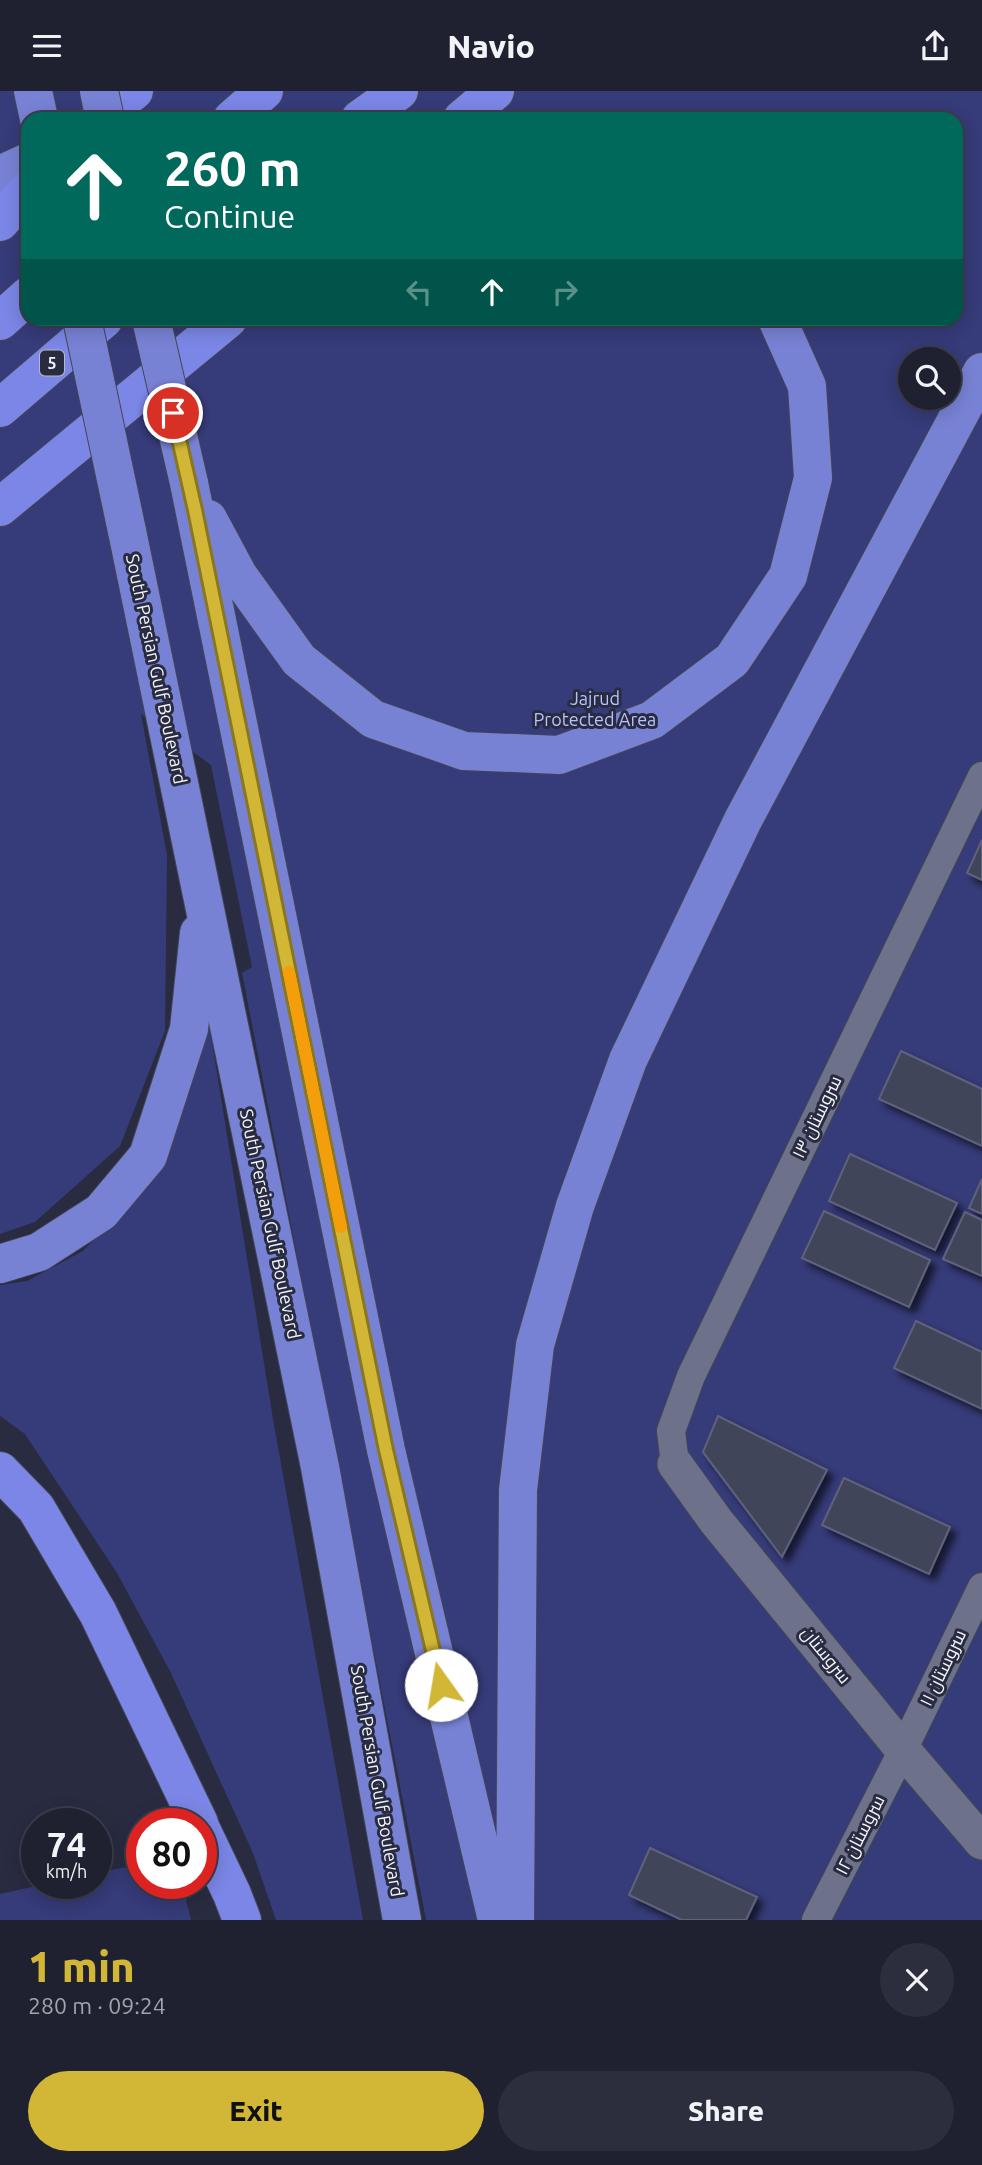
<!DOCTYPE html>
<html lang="en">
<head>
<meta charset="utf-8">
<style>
	body { margin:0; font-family:Ubuntu,Cairo,sans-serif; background:#2c2e3d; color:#f1f3f6; height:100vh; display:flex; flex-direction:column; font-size:26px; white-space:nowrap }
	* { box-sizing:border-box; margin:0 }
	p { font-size:23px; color:#a1a3ab }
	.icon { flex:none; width:38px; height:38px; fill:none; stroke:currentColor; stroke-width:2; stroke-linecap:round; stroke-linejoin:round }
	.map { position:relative; height:1829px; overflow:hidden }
	.details { display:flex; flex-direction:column; background:#1f2131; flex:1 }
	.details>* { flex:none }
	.guide { position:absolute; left:21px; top:21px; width:942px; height:214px; border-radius:21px; box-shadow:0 4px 18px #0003,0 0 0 2px #3c3e4d; background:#00695c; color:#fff; overflow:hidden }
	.fabs { position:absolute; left:898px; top:256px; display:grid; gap:14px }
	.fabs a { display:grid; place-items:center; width:63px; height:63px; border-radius:50%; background:#1f2131; box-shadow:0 4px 18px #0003,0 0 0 2px #3c3e4d; font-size:35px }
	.speed { position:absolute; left:21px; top:1717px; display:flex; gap:14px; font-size:35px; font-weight:700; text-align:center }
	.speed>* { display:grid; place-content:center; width:91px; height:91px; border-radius:50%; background:#1f2131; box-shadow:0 4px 18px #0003,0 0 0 2px #3c3e4d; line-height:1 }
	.speed small { font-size:18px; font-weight:400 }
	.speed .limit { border:10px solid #d22; background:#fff; color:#111 }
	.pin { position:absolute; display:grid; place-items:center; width:60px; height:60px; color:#fff; margin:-30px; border:4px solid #fff; border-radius:50%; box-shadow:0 2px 7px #0007 }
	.me { position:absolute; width:77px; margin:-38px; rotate:347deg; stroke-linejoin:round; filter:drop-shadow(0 0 5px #0008) }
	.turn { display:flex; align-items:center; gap:24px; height:147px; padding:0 28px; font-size:32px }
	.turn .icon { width:91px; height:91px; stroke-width:2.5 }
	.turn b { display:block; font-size:49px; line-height:60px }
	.lanes { display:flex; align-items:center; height:66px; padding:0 28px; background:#0003; justify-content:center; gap:35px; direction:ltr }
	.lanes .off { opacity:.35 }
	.round { display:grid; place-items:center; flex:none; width:74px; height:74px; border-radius:37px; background:#2c2e3d }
	.overview { display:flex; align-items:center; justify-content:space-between; height:119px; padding:0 28px }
	h1 { font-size:42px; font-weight:800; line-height:52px; color:#d2b635 }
	.primary-button { display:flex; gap:14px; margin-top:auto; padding:14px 28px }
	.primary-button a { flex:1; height:80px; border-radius:42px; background:#d2b635; color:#111; font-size:28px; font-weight:800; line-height:80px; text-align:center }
	.primary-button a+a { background:#2c2e3d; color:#f1f3f6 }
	header { display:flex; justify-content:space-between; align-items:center; height:91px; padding:0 28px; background:#1f2131; font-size:32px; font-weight:800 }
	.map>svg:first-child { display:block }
	.green { fill:#363b79; fill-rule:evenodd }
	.building { fill:#40445a; stroke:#5e627a; stroke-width:2; filter:url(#shadow) }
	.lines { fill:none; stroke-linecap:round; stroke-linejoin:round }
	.minor-casing { stroke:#444656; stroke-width:30 }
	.tertiary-casing { stroke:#444656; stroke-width:37 }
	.trunk-casing { stroke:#444656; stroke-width:40 }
	.motorway-casing { stroke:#444656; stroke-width:40 }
	.minor { stroke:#6d7189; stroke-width:28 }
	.tertiary { stroke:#6d7189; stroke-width:35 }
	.trunk { stroke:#7882d4; stroke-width:38 }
	.motorway { stroke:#7b86e6; stroke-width:38 }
	.trunk-bridge-casing { stroke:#444656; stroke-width:40; stroke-linecap:butt }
	.trunk-bridge { stroke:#7882d4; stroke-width:38 }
	.route-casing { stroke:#887622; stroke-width:18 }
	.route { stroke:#d2b635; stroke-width:12 }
	.slow { stroke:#f59e0b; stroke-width:12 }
	.labels { text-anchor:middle; stroke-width:6; stroke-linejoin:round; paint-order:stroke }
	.shield { fill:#292c41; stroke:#b6b9c5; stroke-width:2 }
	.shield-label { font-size:16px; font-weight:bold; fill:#f3f5fd }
	.street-label { font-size:18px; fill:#f3f5fd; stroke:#292c41 }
	.park-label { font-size:18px; fill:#b8c2fd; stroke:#292c41 }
</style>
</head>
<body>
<header><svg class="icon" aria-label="menu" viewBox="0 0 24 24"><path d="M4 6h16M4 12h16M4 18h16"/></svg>Navio<svg class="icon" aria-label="share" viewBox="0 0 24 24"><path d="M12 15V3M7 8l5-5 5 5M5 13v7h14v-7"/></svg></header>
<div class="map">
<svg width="982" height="1829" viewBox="0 0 982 1829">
	<defs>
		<filter id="shadow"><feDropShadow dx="6" dy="6" stdDeviation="3.5" flood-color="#0009"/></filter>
	</defs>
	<rect width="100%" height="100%" fill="#292c41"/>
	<g class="green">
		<path d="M 0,0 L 982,0 L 982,1829 L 426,1829 L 242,882 L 252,876 L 211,674 L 141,623 L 167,764 L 165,940 L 120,1055 L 35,1131 L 0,1143 ZM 28,28 L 956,28 L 956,228 L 28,228 ZM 910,268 L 948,268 L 948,306 L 910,306 Z"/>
		<path d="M 205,908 L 274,1334 L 363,1829 L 276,1829 L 253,1762 L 170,1580 L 117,1482 L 25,1343 L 0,1325 L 0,1194 L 27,1190 L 83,1160 L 139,1102 Z"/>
		<path d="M 142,1773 L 142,1792 L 182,1792 L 191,1829 L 0,1829 L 0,1803 L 50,1792 L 96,1792 L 96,1782 Z"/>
	</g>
	<g class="building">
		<path d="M 982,749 L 982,789 L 967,782 Z"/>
		<path d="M 901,960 L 982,998 L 982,1055 L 879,1008 Z"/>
		<path d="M 850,1063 L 957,1112 L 935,1159 L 829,1110 Z"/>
		<path d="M 982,1088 L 982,1123 L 969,1117 Z"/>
		<path d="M 824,1120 L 930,1169 L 909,1216 L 802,1167 Z"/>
		<path d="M 965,1121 L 982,1129 L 982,1185 L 943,1168 Z"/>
		<path d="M 916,1230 L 982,1261 L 982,1318 L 894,1277 Z"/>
		<path d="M 718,1325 L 827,1379 L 782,1466 L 703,1361 Z"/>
		<path d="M 844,1387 L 950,1436 L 929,1483 L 822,1434 Z"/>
		<path d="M 650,1757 L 757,1806 L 746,1829 L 682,1829 L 629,1804 Z"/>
	</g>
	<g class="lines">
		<defs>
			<g id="minor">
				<path d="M 675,1373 L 671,1340 L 691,1285 L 982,685"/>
				<path d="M 816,1829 L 903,1659 L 982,1496"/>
			</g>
			<path id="tertiary" d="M 675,1373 L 716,1430 L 903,1659 L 982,1751"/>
			<g id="trunk">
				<path d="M 33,0 L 39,28"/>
				<path d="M 0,84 L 28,71"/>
				<path d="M 189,392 L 386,1359 L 497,1829"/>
				<path d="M 208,428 L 238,484 L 299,569 L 373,628 L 464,660 L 559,664 L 652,629 L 732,569 L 788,485 L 813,387 L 807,295 L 777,228"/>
				<path d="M 127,440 L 320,1376 L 402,1829"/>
				<path d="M 0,1173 L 39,1161 L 101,1121 L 148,1065 L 189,938 L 199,842"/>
				<path d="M 515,1829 L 518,1399 L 535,1254 L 575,1115 L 628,969 L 743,729 L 982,281"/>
			</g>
			<g id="motorway">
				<path d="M 99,28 L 134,0"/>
				<path d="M 232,28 L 264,0"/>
				<path d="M 360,28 L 399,0"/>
				<path d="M 462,28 L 495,0"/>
				<path d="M 0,131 L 28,99"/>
				<path d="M 0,230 L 28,205"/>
				<path d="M 0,317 L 104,228"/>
				<path d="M 0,416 L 228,228"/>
				<path d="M 0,1380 L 36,1417 L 98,1522 L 199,1732"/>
				<path d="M 201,1738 L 232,1803 L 242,1829"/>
			</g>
		</defs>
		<use href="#minor" class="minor-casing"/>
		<use href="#tertiary" class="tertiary-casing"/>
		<use href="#trunk" class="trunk-casing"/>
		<use href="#motorway" class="motorway-casing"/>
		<use href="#minor" class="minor"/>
		<use href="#tertiary" class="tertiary"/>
		<use href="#trunk" class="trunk"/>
		<use href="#motorway" class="motorway"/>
		<defs>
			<g id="trunk-bridge">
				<path d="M 99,0 L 105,28"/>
				<path d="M 82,228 L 127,440"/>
				<path d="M 151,228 L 189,392"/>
			</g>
		</defs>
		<use href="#trunk-bridge" class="trunk-bridge-casing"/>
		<use href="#trunk-bridge" class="trunk-bridge"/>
	</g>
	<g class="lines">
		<defs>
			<path id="route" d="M 173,322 L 195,419 L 386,1359 L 441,1594"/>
		</defs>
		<use href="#route" class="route-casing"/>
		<use href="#route" class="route"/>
		<path class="slow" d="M 289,881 L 341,1136"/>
	</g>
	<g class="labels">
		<rect class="shield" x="40" y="259.5" width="24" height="25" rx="5"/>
		<g class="shield-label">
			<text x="52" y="278">5</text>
		</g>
		<g class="street-label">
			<text transform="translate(156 578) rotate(78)" y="6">South Persian Gulf Boulevard</text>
			<text transform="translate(817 1026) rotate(-64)" y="6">سروستان ۱۳</text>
			<text transform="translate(270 1133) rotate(78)" y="6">South Persian Gulf Boulevard</text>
			<text transform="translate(826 1564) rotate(51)" y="6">سروستان</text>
			<text transform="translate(943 1577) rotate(-64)" y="6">سروستان ۱۱</text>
			<text transform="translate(377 1690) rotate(80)" y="6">South Persian Gulf Boulevard</text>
			<text transform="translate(860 1744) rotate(-63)" y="6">سروستان ۱۲</text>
		</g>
		<g class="park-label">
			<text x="595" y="614">Jajrud<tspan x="595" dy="21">Protected Area</tspan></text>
		</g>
	</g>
</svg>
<div class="fabs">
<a><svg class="icon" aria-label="search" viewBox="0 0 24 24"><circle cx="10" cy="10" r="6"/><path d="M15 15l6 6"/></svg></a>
</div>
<div class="speed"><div>74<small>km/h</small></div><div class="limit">80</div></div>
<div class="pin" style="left:173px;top:322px;background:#d93025"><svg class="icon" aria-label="arrive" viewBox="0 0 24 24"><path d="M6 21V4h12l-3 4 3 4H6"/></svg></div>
<svg class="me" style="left:441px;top:1594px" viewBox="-20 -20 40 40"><circle r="19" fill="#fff"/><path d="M0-13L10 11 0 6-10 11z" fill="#d2b635"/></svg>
<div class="guide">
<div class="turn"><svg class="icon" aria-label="ahead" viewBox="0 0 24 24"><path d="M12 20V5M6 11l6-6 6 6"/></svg><div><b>260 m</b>Continue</div></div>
<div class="lanes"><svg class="icon off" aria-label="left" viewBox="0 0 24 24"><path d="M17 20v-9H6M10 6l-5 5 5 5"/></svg><svg class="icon" aria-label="ahead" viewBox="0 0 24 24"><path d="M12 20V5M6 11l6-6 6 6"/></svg><svg class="icon off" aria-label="right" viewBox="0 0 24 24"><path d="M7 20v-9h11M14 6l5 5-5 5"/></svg></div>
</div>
</div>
<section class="details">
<div class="overview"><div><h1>1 min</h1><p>280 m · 09:24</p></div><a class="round"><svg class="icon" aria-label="close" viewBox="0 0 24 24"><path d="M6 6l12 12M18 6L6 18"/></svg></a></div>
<div class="primary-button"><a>Exit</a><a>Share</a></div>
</section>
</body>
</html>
